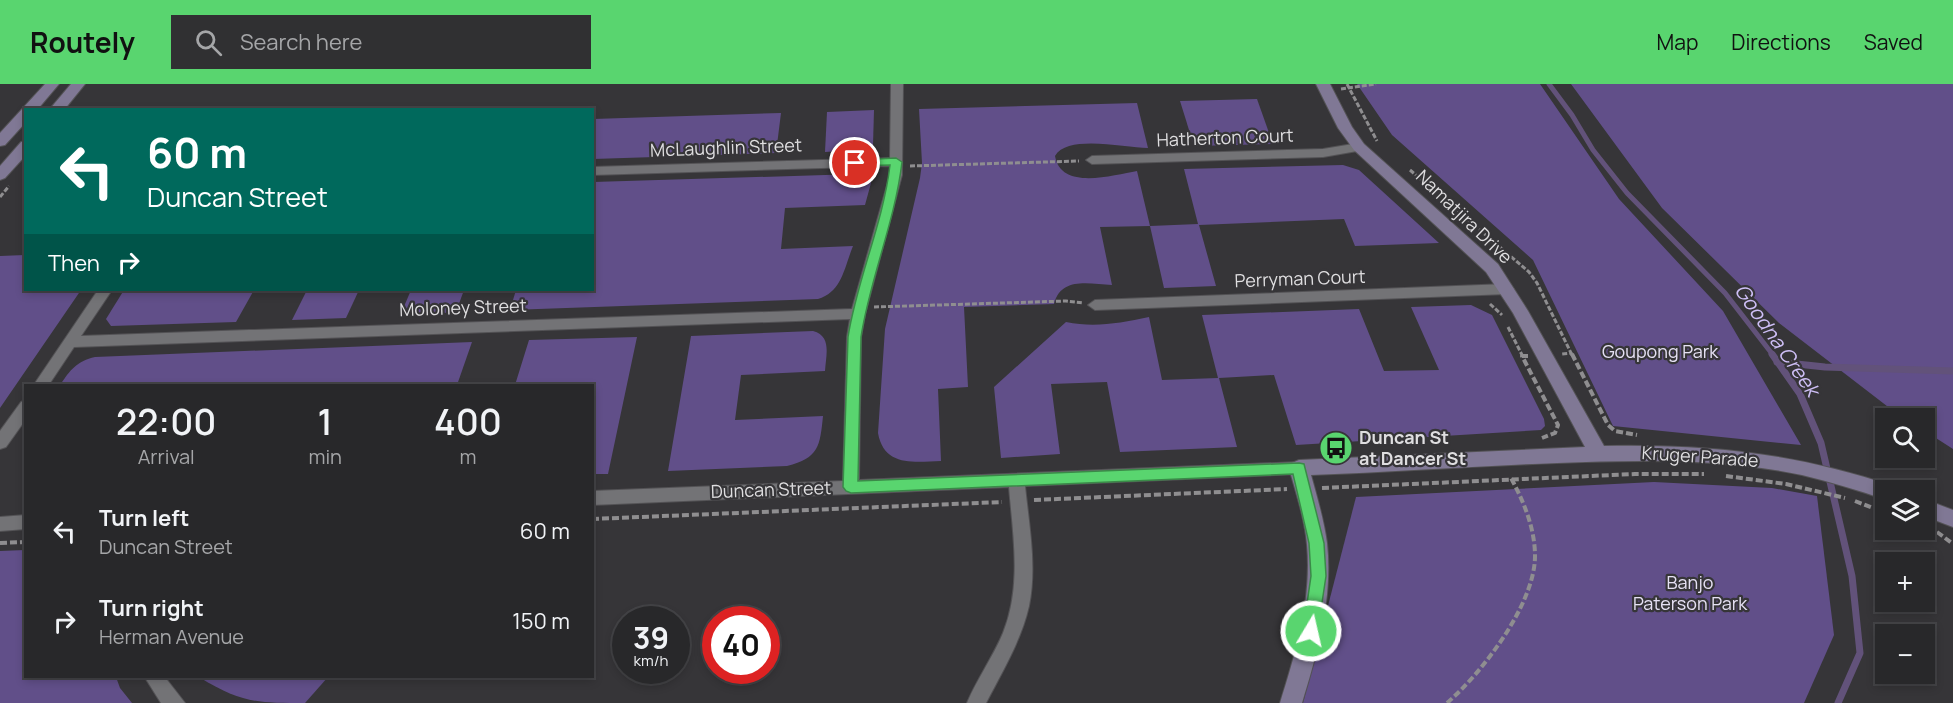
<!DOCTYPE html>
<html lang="en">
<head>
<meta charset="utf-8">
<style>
	body { margin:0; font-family:Manrope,sans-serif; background:#303032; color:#f1f3f6; height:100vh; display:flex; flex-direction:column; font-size:22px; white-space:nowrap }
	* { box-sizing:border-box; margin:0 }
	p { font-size:20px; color:#a5a6a8 }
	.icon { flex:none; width:33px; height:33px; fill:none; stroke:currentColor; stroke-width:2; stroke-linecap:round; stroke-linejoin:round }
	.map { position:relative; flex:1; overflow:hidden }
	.details { position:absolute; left:24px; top:300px; width:570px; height:294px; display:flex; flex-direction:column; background:#28282a; border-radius:0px; box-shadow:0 3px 9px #0003,0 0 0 2px #444447 }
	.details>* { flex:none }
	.hud { position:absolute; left:24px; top:24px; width:570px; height:183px; border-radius:0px; box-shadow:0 3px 9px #0003,0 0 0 2px #444447; background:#00695c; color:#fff; overflow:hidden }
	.tools { position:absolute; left:1875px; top:324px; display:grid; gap:12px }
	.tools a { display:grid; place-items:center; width:60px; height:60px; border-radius:0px; background:#28282a; box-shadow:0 3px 9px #0003,0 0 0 2px #444447; font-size:30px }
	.speed { position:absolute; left:612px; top:522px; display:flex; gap:12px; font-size:30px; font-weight:700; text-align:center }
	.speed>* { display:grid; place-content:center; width:78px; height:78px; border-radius:50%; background:#28282a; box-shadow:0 3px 9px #0003,0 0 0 2px #444447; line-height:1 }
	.speed small { font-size:15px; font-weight:400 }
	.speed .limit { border:9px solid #d22; background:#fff; color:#111 }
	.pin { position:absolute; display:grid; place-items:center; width:51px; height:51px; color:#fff; margin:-26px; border:3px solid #fff; border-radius:50%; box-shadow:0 2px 6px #0007 }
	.me { position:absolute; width:66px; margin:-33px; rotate:9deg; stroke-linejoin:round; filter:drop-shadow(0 0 4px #0008) }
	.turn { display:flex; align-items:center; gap:21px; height:126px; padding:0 24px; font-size:27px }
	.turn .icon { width:78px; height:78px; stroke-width:2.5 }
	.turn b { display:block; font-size:42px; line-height:51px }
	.then { display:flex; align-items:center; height:57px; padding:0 24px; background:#0003; gap:12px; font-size:22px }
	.eta { display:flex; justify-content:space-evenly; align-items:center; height:102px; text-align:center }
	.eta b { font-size:36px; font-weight:600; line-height:42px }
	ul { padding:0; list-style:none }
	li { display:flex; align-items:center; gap:18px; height:90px; padding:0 24px }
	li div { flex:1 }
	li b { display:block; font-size:22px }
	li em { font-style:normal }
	header { display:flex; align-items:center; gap:36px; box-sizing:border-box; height:84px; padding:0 30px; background:#59d56f; color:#111 }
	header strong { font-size:28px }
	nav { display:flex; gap:33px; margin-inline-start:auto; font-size:21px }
	.search { width:420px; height:54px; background:#303032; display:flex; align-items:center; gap:15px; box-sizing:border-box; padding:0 21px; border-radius:0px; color:#a5a6a8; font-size:22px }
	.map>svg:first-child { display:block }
	.green { fill:#614f89 }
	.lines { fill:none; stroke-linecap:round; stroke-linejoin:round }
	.stream-far1 { stroke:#62527a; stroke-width:5 }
	.stream { stroke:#62527a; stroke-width:7 }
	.street-casing { stroke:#535255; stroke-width:2 }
	.secondary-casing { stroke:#535255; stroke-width:2 }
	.path-far1 { stroke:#8f8e90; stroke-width:3; stroke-dasharray:5 2; stroke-linecap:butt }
	.path { stroke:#8f8e90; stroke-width:4; stroke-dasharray:7 3; stroke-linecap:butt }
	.street { fill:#737376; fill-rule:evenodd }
	.secondary { fill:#807895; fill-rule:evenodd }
	.route { fill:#59d56f; stroke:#3a8a48; stroke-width:1.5 }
	.labels { text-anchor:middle; stroke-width:4.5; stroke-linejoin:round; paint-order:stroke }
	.street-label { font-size:18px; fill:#dfdee0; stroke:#363538 }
	.park-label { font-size:18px; fill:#e6e1f4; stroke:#363538 }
	.poi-label { font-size:18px; font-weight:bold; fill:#dfdee0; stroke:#363538; text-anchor:start }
	.water-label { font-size:20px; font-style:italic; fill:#cebff6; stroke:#363538 }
</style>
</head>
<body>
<header>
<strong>Routely</strong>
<div class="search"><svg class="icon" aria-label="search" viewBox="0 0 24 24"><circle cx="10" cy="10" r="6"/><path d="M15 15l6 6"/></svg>Search here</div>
<nav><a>Map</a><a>Directions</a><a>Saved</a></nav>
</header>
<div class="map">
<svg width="1953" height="619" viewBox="0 0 1953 619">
	<rect width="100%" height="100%" fill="#363538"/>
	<g class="green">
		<path d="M 1357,0 L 1540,0 L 1619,115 L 1723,227 L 1801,361 L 1613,342 L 1533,176 L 1392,51 Z"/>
		<path d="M 1571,0 L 1953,0 L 1953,365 L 1925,347 L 1924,334 L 1904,334 L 1896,329 L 1779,239 L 1662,124 Z"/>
		<path d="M 1257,15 L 1273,60 L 1194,62 L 1180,17 Z"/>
		<path d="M 1137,19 L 1148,64 C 1125,64 1068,50 1055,72 C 1061,107 1113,91 1137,87 L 1150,142 L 1198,140 L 1184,85 L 1343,81 L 1359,86 L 1439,159 L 1355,162 L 1344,135 L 1199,141 L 1216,202 L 1164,204 L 1150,142 L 1100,143 L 1112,201 C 1090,200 1061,192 1054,220 L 964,223 L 968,303 L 938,305 L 941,377 C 914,378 884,383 878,349 L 885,245 L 920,94 L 922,79 L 919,25 Z"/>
		<path d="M 874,26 L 873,61 L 869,65 L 825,68 L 827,28 Z"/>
		<path d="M 781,29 L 776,69 L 593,75 L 593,35 Z"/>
		<path d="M 857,90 L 870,95 L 871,99 L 865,121 L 785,124 L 781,165 L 853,162 C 844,184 842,208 818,215 L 510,226 L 516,206 L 592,206 L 593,98 Z"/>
		<path d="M 25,171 L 26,206 L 81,206 L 0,324 L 0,172 Z"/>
		<path d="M 124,206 L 254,206 L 236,238 L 111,242 L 106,235 Z"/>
		<path d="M 307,206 L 359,206 L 346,234 L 292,236 Z"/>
		<path d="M 411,206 L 464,206 L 456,228 L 400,232 Z"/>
		<path d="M 1471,221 L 1492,231 L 1544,335 L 1545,342 L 1541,346 L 1296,361 L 1274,291 L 1219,294 L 1237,363 L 1120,368 L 1107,298 L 1051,300 L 1060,370 L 1001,374 L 994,303 L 1066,238 C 1095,244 1120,239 1149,233 L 1162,296 L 1218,294 L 1202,231 L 1359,225 L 1384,287 L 1439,286 L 1411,223 Z"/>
		<path d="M 813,247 C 832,252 826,271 825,287 L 741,291 L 735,336 L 823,332 C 820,362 819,374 787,382 L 668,387 L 691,252 Z"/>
		<path d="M 637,253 L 608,390 L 593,390 L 592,302 L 515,301 L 529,256 Z"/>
		<path d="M 472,258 L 457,301 L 60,301 C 70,286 77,277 95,273 Z"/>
		<path d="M 1654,398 L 1772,404 L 1817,412 L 1834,551 L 1804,619 L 1303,619 L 1356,413 Z"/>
		<path d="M 25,466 L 26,592 L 116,593 L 120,604 L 132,619 L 0,619 L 0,467 Z"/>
		<path d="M 199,593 L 328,593 L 305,619 C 257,619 241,619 199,593 Z"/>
	</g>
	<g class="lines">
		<path class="stream-far1" d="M 1549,0 L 1572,31 L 1593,66 L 1627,109 L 1725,209 L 1773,271"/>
		<g class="stream">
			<path d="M 1772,270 L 1800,310 L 1821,359 L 1852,492 L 1860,569 L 1838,619"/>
			<path d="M 1777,278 L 1825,283 L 1953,287"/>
		</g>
		<defs>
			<g id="street">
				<path d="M 891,0 L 903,0 L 902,91 L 865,230 L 861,253 L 859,396 L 1299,378 L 1305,380 L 1307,384 L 1305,388 L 1299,390 L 1025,402 C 1029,441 1037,483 1029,522 C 1021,557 1002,588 986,619 L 967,619 C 977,595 993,573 1003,549 C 1022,502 1013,452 1009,403 L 592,421 L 592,407 L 843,397 L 847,253 L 850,235 L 74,263 L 48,302 L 33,302 L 98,206 L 112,206 L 81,252 L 852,225 L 890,91 L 890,82 L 592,91 L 592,83 L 890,74 Z"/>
				<path d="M 1359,59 L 1365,63 L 1363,66 L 1323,73 L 1092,80 L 1086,76 L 1092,72 L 1323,65 Z"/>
				<path d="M 1507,200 L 1514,205 L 1507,210 L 1095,226 L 1088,221 L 1095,216 Z"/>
				<path d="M 26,316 L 26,335 L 6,363 L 0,365 L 0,347 L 21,318 Z"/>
				<path d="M 26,431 L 26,445 L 0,447 L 0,433 Z"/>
				<path d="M 144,592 L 164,592 L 185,619 L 161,619 Z"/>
			</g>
			<g id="secondary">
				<path d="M 45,0 L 59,0 L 37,26 L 26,26 L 26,38 L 5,61 L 0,62 L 0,49 Z"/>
				<path d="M 71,0 L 85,0 L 64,26 L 49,26 Z"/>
				<path d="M 1316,0 L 1330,0 L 1352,43 L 1364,60 L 1498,180 L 1528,227 L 1604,362 C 1707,360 1795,369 1893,402 L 1895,406 L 1886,406 L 1886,416 C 1858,406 1831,398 1802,391 C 1722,374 1638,376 1557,379 C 1475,382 1393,388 1311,391 C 1317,413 1324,436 1327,459 C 1333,513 1318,567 1302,619 L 1280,619 C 1296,568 1312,515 1307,461 C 1305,435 1296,409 1289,384 L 1292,379 L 1299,376 L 1585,363 L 1513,229 L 1486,188 L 1354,66 L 1338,44 Z"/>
				<path d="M 26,57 L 26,71 L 5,94 L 0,96 L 0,82 L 21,58 Z"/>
				<path d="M 1924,415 L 1953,426 L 1953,443 L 1924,432 Z"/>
			</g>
		</defs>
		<use href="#street" class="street-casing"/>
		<use href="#secondary" class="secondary-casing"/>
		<g class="path-far1">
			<path d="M 1347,0 L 1377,57"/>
			<path d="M 1341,5 L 1376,0"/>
			<path d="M 910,82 L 1079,77"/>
			<path d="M 1410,86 L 1529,188 L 1537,199 L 1571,269 L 1562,270"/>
			<path d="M 0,113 L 9,102"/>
			<path d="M 1490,220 L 1502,231"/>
			<path d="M 874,223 L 1066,217 L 1083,219"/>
			<path d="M 1508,243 L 1522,271"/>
			<path d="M 1571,269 L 1572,271"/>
		</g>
		<g class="path">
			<path d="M 1572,270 L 1608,341 L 1615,347 L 1637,351"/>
			<path d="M 1528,272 L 1522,272 L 1558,341 L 1555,349 L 1542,354"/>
			<path d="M 1726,392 L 1786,400 L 1845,414"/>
			<path d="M 1322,404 L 1635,390 L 1704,390"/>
			<path d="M 1034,416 L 1287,405"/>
			<path d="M 1855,417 L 1886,429"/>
			<path d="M 592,435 L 1002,418"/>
			<path d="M 1937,448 L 1953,460"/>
			<path d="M 0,459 L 26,458"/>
			<path d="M 1447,619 C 1482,589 1535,520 1535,472 C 1535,445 1524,418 1511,394"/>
		</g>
		<use href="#street" class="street"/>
		<use href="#secondary" class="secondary"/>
	</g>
	<path class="route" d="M 896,74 L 902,78 C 895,138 870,194 861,253 L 858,397 L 1299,379 L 1304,380 L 1324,459 L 1326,492 L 1317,552 L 1311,554 L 1305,552 L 1303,547 L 1311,492 L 1309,459 L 1293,390 L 851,409 L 846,407 L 843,403 L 848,253 C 857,195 883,140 890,81 L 855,82 L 849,79 L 855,76 Z"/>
	<defs>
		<symbol id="bus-disc" viewBox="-11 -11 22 22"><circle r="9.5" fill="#59d56f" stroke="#363538"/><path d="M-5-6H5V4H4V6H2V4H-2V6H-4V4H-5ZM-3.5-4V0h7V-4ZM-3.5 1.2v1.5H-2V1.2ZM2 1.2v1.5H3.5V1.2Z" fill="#111"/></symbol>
	</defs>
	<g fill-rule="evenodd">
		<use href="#bus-disc" x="1317" y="345" width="38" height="38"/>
	</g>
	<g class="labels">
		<g class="street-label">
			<text transform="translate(1225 54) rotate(-2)" y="6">Hatherton Court</text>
			<text transform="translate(726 64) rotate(-2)" y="6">McLaughlin Street</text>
			<text transform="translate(1464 133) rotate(44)" y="6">Namatjira Drive</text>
			<text transform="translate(1300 195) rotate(-2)" y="6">Perryman Court</text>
			<text transform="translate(463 224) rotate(-2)" y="6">Moloney Street</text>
			<text transform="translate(1700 373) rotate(4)" y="6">Kruger Parade</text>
			<text transform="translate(771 406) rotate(-2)" y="6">Duncan Street</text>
		</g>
		<g class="park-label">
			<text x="1660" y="274">Goupong Park</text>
			<text x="1690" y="505">Banjo<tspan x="1690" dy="21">Paterson Park</tspan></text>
		</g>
		<g class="poi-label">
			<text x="1359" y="360">Duncan St<tspan x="1359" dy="21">at Dancer St</tspan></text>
		</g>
		<g class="water-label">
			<text transform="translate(1777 256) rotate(55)" y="7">Goodna Creek</text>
		</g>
	</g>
</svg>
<div class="tools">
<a><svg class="icon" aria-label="search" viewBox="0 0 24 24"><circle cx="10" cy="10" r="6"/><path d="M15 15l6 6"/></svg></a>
<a><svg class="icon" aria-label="layers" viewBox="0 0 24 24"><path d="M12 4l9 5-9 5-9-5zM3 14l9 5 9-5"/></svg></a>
<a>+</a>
<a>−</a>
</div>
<div class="speed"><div>39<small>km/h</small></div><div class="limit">40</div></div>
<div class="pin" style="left:855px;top:79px;background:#d93025"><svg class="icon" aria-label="arrive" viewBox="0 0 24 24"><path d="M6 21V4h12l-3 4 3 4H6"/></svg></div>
<svg class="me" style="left:1311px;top:547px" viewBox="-20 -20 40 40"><circle r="17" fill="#59d56f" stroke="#fff" stroke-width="3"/><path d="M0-11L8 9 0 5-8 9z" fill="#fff"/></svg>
<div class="hud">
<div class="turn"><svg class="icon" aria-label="left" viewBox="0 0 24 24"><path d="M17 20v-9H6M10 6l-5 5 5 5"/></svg><div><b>60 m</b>Duncan Street</div></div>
<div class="then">Then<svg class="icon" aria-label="right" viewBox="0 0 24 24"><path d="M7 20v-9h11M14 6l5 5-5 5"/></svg></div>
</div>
<section class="details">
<div class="eta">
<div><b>22:00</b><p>Arrival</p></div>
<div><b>1</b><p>min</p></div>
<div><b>400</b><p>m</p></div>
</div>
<ul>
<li><svg class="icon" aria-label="left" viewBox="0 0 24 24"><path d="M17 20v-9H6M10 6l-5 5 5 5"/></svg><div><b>Turn left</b><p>Duncan Street</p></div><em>60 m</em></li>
<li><svg class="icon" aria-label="right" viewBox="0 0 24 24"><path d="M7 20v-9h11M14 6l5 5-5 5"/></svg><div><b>Turn right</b><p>Herman Avenue</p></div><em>150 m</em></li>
</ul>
</section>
</div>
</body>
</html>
